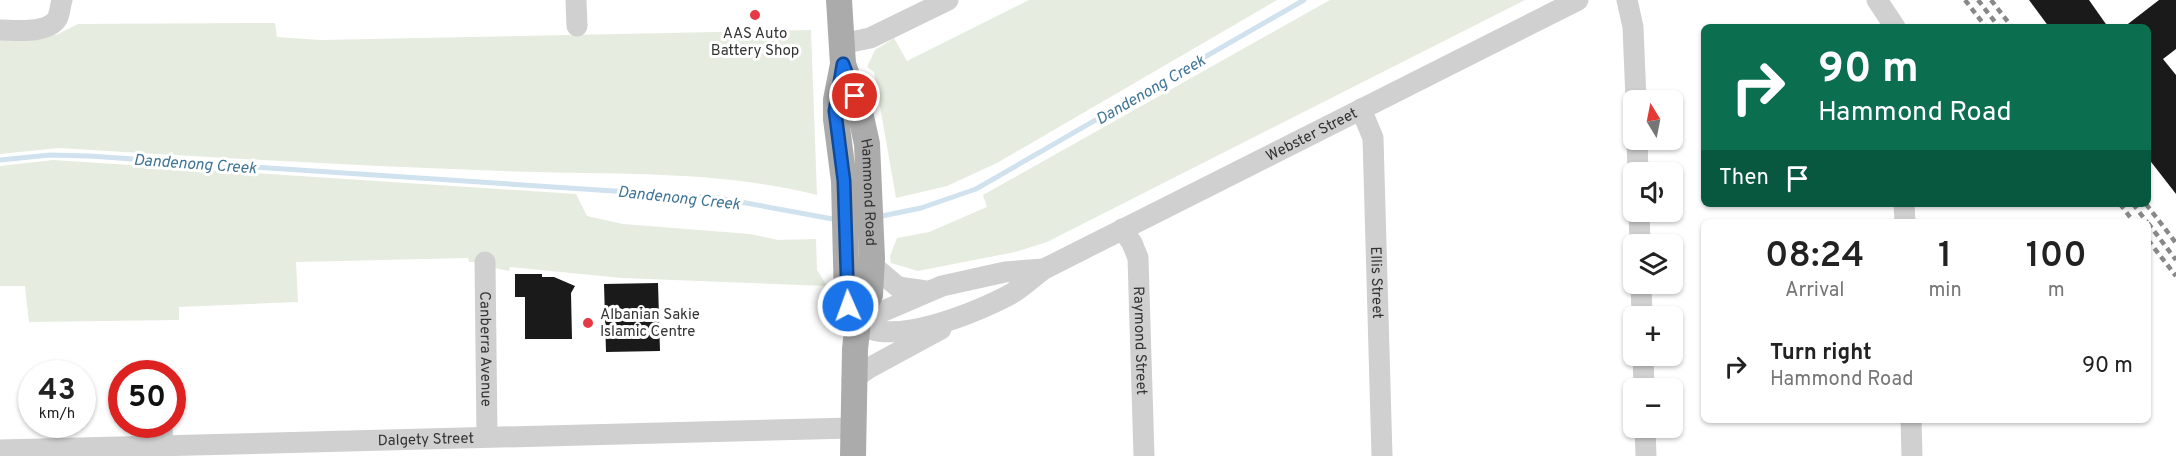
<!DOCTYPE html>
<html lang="en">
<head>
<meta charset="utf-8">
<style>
	body { margin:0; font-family:Overpass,sans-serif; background:#f6f6f6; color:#222; height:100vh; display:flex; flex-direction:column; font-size:22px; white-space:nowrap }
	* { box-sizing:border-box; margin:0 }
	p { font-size:20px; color:#767676 }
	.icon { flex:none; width:33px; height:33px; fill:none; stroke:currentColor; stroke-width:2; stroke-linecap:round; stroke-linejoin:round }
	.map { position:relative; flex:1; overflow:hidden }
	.sheet { position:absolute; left:1701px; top:219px; width:450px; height:204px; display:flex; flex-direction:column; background:#fff; border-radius:9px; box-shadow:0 2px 4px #0004 }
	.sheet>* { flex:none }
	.top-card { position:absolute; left:1701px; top:24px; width:450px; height:183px; border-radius:9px; box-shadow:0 2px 4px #0004; background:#0b6e4f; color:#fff; overflow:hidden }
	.needle { width:39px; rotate:350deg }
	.controls { position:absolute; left:1623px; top:90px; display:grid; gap:12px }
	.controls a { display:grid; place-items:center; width:60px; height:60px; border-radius:9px; background:#fff; box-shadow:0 2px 4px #0004; font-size:30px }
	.speed { position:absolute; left:18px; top:360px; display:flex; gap:12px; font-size:30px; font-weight:700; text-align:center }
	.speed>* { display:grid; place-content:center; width:78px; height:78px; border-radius:50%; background:#fff; box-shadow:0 2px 4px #0004; line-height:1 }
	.speed small { font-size:15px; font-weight:400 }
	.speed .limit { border:9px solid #d22; background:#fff; color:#111 }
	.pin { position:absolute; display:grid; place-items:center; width:51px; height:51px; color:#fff; margin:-26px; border:3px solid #fff; border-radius:50%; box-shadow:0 2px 6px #0007 }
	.me { position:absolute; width:66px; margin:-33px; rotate:358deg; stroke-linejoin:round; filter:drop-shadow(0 0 4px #0008) }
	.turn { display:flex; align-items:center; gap:21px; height:126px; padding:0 18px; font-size:27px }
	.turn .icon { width:78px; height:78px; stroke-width:2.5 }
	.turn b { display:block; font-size:42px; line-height:51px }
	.then { display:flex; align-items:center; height:57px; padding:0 18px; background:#0003; gap:12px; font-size:22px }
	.eta { display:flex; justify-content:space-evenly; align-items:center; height:102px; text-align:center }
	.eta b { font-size:36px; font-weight:600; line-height:42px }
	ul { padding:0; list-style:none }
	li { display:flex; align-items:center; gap:18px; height:90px; padding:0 18px }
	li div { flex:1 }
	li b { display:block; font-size:22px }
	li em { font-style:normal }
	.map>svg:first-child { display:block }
	.green { fill:#e6ecdf }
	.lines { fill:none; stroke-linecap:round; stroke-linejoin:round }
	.stream { stroke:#cfe2ee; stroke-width:5 }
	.building { fill:#1a1a1a }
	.minor { stroke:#d0d0d0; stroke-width:21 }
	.major { stroke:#ababab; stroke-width:26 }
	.rail { stroke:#888; stroke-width:4.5; stroke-dasharray:6 4.5; stroke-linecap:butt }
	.route-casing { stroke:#114b97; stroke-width:15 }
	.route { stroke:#1a73e8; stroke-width:10 }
	.poi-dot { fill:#e63946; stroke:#fff; stroke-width:2 }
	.labels { text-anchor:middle; stroke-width:6; stroke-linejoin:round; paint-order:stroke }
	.poi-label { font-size:15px; fill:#333; stroke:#fff }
	.street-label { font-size:15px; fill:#333; stroke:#fff }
	.water-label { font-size:16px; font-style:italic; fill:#3f7597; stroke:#fff }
</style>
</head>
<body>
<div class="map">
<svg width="2176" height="456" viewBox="0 0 2176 456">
	<rect width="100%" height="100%" fill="#fff"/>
	<g class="green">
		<path d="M 1029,0 L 1277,0 L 997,163 L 947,186 L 896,198 L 874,72 L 867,67 L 875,50 L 894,38 L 907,61 Z"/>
		<path d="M 1330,0 L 1525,0 L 1047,242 L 1015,252 L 918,271 L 891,263 L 890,256 L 897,238 L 929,232 L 987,207 L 983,195 Z"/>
		<path d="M 275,23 L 277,37 L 320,40 L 811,30 L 817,195 C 715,169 607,175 502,171 C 354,166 206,157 59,148 L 0,154 L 0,37 L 56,35 L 78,24 Z"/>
		<path d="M 53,160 L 576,194 L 587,216 L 623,224 L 750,234 L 778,240 L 816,239 L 817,270 L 827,286 L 622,278 L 510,267 L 509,271 L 490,267 L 489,262 L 469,262 L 468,258 L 296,262 L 298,302 L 179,307 L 179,320 L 29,322 L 25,286 L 0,286 L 0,166 Z"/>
	</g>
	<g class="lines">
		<g class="stream">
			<path d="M 0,160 L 50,155 L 89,156 L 719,198 L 838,220"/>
			<path d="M 877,217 L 921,208 L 976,189 L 1304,0"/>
		</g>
	</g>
	<g class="building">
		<path d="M 2029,0 L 2089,0 L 2108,27 L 2049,27 Z"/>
		<path d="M 2159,0 L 2176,0 L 2176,49 L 2163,59 L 2176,75 L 2176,194 L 2148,158 L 2148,27 L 2124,27 Z"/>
		<path d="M 515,274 L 542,274 L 542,277 L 554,277 L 575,286 L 571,293 L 572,339 L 525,339 L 525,297 L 515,297 Z"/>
		<path d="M 658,283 L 660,351 L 606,352 L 604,284 Z"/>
	</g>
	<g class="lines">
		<g class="minor">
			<path d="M 576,0 L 577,26"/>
			<path d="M 1627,0 L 1633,27 L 1636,100"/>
			<path d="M 1877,0 L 1895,27"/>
			<path d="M 0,30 C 16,30 47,34 57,19 C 60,14 60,6 62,0"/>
			<path d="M 841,44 L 870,38 L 948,0"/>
			<path id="s1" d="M 1361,109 L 1373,138 L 1382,456"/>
			<path d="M 1637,140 L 1638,172"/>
			<path d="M 1904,204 L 1905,222"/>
			<path d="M 1639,212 L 1640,244"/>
			<path id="s2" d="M 1122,229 L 1132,243 L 1138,258 L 1144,456"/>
			<path id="s3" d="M 485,262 L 487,436"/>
			<path d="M 872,265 L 898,287 L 926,291"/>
			<path id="s4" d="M 1044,269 L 1005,272 L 942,286 L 858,322 C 888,350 980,311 1011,294 C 1023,287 1033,277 1044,269 L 1578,0"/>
			<path d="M 1641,284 L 1642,316"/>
			<path d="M 1643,356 L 1644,388"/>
			<path d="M 852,380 L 869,368 L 941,329"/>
			<path d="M 1911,420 L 1912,456"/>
			<path d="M 162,424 L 163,456"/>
			<path d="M 1645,428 L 1646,456"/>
			<path id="s5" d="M 0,450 L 852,428"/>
		</g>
		<g class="major">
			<path id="s6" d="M 839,0 L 843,64 L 860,112 L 867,144 L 872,258 L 870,295 L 858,322 L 855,349 L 853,456"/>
			<path d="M 843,64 L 836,100 L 836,119 L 844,181 L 847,301 L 858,322"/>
		</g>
		<g class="rail">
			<path d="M 1965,0 L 1986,27"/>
			<path d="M 1978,0 L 1999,27"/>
			<path d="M 1991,0 L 2012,27"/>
			<path d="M 2120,204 L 2134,222"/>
			<path d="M 2133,204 L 2147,222"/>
			<path d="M 2146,204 L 2176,243"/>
			<path d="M 2148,223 L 2176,260"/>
			<path d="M 2148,240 L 2176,276"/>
		</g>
	</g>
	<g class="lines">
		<defs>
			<path id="route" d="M 848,306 L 844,181 L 835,111 L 843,64 L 855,96"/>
		</defs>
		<use href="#route" class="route-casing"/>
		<use href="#route" class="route"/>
	</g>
	<g class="poi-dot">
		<circle cx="755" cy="15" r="6"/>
		<circle cx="588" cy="323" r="6"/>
	</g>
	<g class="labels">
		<g class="poi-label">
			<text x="755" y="38">AAS Auto<tspan x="755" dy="17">Battery Shop</tspan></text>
			<text x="600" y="319" text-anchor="start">Albanian Sakie<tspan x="600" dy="17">Islamic Centre</tspan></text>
		</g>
		<g class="street-label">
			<text dy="5" stroke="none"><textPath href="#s4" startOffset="698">Webster Street</textPath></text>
			<text dy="5" stroke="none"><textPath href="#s6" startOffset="196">Hammond Road</textPath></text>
			<text dy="5" stroke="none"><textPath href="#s1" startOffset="176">Ellis Street</textPath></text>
			<text dy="5" stroke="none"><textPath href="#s2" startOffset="116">Raymond Street</textPath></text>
			<text dy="5" stroke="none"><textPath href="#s3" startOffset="87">Canberra Avenue</textPath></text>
			<text dy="5" stroke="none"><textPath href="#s5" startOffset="426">Dalgety Street</textPath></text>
		</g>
		<g class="water-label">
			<text transform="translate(1150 89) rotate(-30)" y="6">Dandenong Creek</text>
			<text transform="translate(195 163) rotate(4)" y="6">Dandenong Creek</text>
			<text transform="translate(679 197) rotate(6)" y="6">Dandenong Creek</text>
		</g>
	</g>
</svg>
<div class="controls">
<a><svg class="needle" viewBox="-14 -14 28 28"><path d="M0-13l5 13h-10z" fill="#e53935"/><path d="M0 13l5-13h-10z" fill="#767676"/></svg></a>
<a><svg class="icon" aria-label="sound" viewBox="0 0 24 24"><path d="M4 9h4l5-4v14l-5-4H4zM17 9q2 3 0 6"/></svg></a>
<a><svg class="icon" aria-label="layers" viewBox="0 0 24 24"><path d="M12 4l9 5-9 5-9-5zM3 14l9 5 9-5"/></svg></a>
<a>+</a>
<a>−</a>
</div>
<div class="speed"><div>43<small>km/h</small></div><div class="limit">50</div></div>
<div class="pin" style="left:855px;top:96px;background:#d93025"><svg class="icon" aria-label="arrive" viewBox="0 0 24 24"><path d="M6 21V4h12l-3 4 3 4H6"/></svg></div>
<svg class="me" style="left:848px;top:306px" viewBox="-20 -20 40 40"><circle r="17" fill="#1a73e8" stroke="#fff" stroke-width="3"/><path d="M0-11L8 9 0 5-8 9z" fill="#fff"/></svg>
<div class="top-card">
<div class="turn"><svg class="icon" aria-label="right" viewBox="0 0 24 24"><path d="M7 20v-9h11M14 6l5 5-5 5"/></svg><div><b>90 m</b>Hammond Road</div></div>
<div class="then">Then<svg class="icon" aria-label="arrive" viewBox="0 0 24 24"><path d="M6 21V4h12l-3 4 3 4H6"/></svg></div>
</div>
<section class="sheet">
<div class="eta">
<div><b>08:24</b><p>Arrival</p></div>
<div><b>1</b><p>min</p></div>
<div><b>100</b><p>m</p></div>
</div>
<ul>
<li><svg class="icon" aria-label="right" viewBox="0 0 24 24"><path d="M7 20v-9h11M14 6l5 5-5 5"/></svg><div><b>Turn right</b><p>Hammond Road</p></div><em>90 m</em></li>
</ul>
</section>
</div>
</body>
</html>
